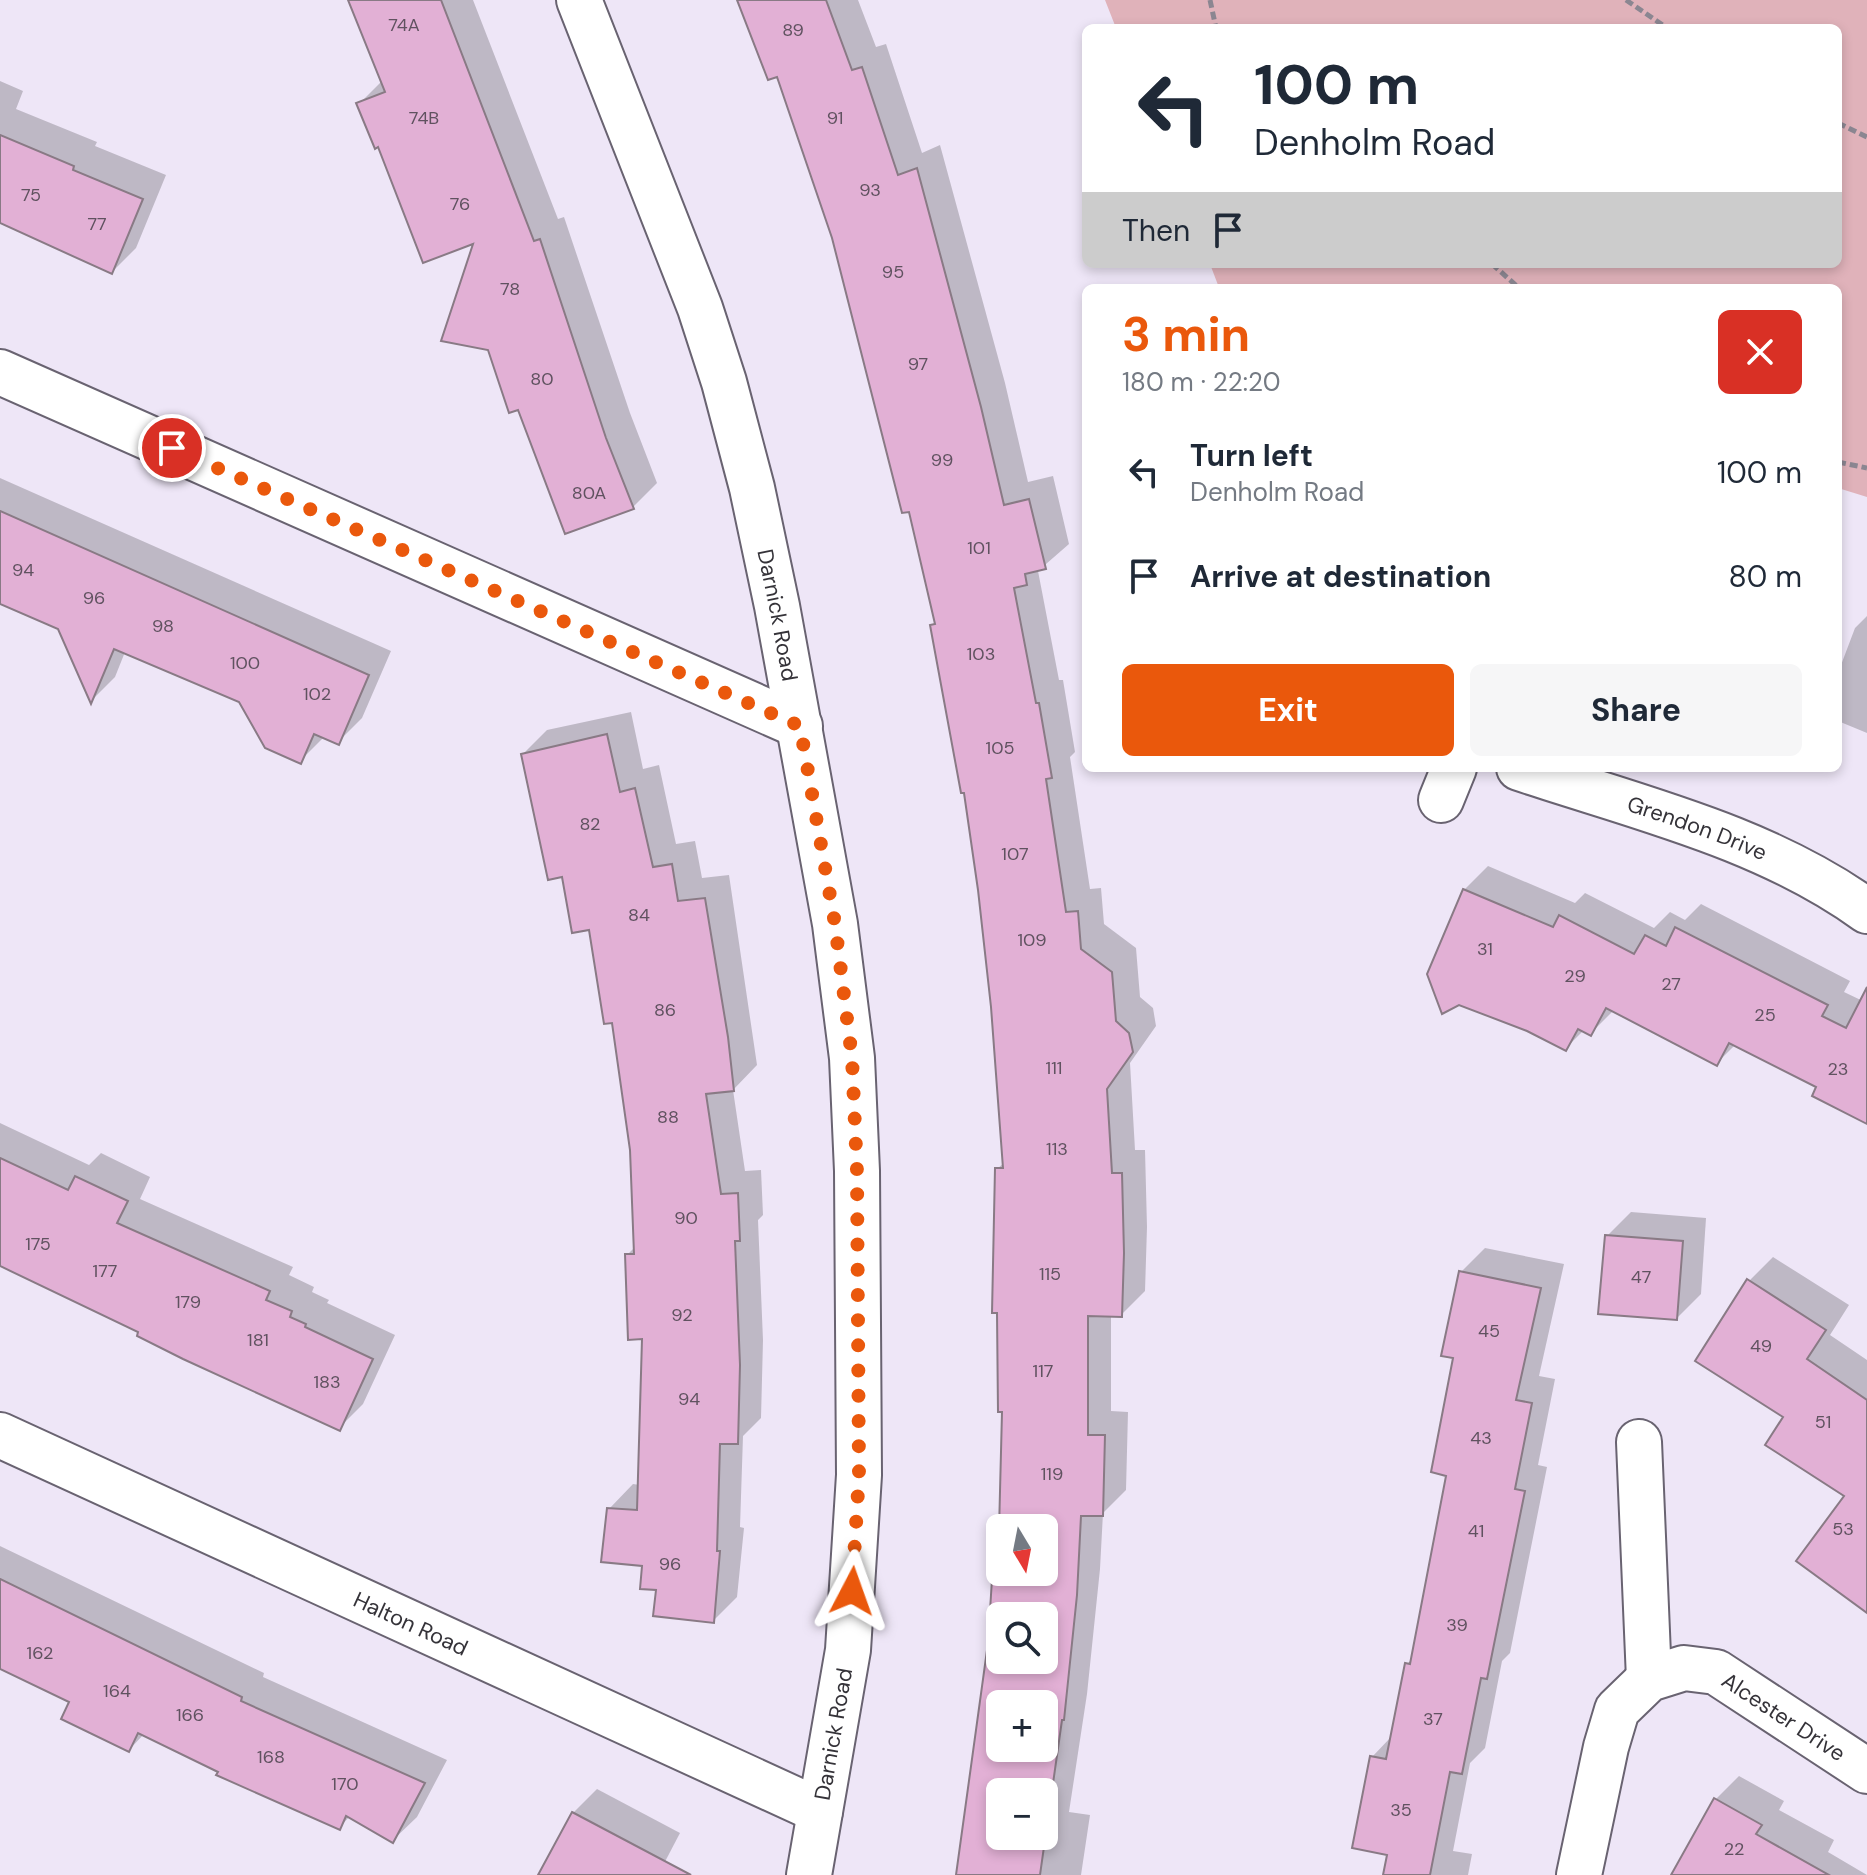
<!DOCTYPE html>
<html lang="en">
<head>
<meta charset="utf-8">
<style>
	body { margin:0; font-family:"DM Sans",sans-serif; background:#f6f6f7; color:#1f2937; height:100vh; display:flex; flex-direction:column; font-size:30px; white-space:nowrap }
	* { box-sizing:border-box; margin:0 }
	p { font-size:26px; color:#747a83 }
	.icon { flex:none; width:44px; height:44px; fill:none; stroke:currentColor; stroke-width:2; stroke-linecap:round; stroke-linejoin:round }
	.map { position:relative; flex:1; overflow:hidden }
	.side { position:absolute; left:1082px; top:284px; width:760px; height:488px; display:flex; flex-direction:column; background:#fff; border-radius:12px; box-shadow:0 4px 12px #0003 }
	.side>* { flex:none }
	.banner { position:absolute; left:1082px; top:24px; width:760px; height:244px; border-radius:12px; box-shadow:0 4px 12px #0003; background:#fff; color:#1f2937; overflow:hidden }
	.needle { width:52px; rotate:170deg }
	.controls { position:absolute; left:986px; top:1514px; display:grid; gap:16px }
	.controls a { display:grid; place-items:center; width:72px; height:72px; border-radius:12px; background:#fff; box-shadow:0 4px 12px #0003; font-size:40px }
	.pin { position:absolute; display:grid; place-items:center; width:68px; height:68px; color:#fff; margin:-34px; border:4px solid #fff; border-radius:50%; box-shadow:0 2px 8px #0007 }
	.me { position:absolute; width:88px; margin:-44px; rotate:4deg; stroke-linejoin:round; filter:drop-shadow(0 0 6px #0008) }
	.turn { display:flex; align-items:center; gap:28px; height:168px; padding:0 40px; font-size:36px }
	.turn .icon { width:104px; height:104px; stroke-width:2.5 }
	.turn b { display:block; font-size:56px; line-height:68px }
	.then { display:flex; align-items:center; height:76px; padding:0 40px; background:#0003; gap:16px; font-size:30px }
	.round { display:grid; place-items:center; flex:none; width:84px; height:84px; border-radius:12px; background:#f6f6f7 }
	.headline { display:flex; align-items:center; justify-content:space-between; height:136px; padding:0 40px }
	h1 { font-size:48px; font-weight:700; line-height:60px; color:#ea580c }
	.cta { display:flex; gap:16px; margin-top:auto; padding:16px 40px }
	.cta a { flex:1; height:92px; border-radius:12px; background:#ea580c; color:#fff; font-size:32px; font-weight:700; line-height:92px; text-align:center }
	.cta a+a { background:#f6f6f7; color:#1f2937 }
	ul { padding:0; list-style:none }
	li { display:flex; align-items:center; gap:24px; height:104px; padding:0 40px }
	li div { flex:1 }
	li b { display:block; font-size:30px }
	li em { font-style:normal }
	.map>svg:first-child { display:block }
	.green { fill:#e0b2ba }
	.shadow { fill:#0003; fill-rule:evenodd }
	.building { fill:#e2b0d5; stroke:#897a85; stroke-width:2; fill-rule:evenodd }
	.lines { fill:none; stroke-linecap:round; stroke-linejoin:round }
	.minor-casing { stroke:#696371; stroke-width:48 }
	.path { stroke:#8b8691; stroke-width:5; stroke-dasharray:8 4; stroke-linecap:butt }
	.minor { stroke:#fff; stroke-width:44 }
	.route { stroke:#ea580c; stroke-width:14; stroke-dasharray:0 25.2 }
	.labels { text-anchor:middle; stroke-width:8; stroke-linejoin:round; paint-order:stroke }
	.number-label { font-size:18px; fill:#605260 }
	.street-label { font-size:22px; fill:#353339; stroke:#fff }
</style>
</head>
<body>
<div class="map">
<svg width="1867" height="1875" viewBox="0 0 1867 1875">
	<rect width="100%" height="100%" fill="#eee6f7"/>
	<path class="green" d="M 1105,0 L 1867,0 L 1867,497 L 1838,488 L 1838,288 L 1227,288 L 1218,285 L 1210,264 L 1838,264 L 1838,28 L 1116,28 Z"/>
	<g class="shadow">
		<path d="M 350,0 L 473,0 L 558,219 L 564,217 L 630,413 L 657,483 L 633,507 L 519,408 L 476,240 L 379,144 L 359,104 L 382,81 Z"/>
		<path d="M 739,0 L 858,0 L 876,47 L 886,44 L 922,153 L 940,145 L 1005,383 L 1028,482 L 1053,476 L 1069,544 L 1038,571 L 1059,680 L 1063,680 L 1075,752 L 1070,757 L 1090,889 L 1101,888 L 1104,924 L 1136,948 L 1140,997 L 1153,1008 L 1156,1026 L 1130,1063 L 1135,1150 L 1145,1150 L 1147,1227 L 1145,1291 L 1121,1315 L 1111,1315 L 1111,1411 L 1128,1412 L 1126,1490 L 1103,1513 L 1100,1569 L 1087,1694 L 1069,1812 L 1090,1815 L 1081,1875 L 958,1875 L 986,1684 L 997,1532 L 1000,1529 L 1000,1572 L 1044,1572 L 1044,1528 L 1001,1528 L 1004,1410 L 997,1169 L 1005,1162 L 993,1006 L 966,790 L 932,626 L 937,621 L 910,509 L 834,237 L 778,74 ZM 1000,1616 L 1044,1616 L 1044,1660 L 1000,1660 ZM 1000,1704 L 1044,1704 L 1044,1748 L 1000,1748 ZM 1000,1792 L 1044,1792 L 1044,1836 L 1000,1836 Z"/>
		<path d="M 0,81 L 23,91 L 16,109 L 97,142 L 95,146 L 166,175 L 136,248 L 112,272 L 0,221 Z"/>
		<path d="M 0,478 L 391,651 L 362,718 L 338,742 L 325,736 L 300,761 L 240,701 L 125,652 L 115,677 L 92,700 L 60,627 L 0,602 Z"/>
		<path d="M 1867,616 L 1867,733 L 1838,721 L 1838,664 L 1841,665 L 1855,628 Z"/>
		<path d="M 631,712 L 643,769 L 659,765 L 676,844 L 695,841 L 702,878 L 729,875 L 757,1065 L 733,1090 L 745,1171 L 761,1170 L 763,1215 L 758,1220 L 763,1340 L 761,1418 L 743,1436 L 740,1527 L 744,1528 L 737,1597 L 713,1621 L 658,1588 L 609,1509 L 633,1484 L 640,1485 L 644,1337 L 627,1255 L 636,1246 L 632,1150 L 614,1021 L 590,928 L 564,874 L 523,754 L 547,730 Z"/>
		<path d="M 1488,866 L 1575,903 L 1585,893 L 1654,928 L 1670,912 L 1685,920 L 1701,904 L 1850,981 L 1844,992 L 1867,1003 L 1867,1122 L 1819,1086 L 1736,1044 L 1716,1064 L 1614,1010 L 1591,1033 L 1584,1030 L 1565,1049 L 1464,890 Z"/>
		<path d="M 0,1123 L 89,1165 L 101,1153 L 150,1177 L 140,1199 L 293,1267 L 289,1275 L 314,1287 L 312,1292 L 329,1300 L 327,1303 L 395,1335 L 363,1404 L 339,1428 L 0,1264 Z"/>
		<path d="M 1631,1212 L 1706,1218 L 1701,1294 L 1677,1318 L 1607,1236 Z"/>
		<path d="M 1485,1248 L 1564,1264 L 1539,1376 L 1555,1379 L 1538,1465 L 1547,1467 L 1510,1653 L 1502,1661 L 1485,1748 L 1470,1763 L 1453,1851 L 1472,1854 L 1468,1875 L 1385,1875 L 1390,1853 L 1372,1757 L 1392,1736 L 1407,1664 L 1413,1658 L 1449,1474 L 1461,1272 Z"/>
		<path d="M 1773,1257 L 1849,1305 L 1830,1335 L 1867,1360 L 1867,1610 L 1847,1496 L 1786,1416 L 1749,1281 Z"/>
		<path d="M 0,1546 L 264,1673 L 263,1677 L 447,1760 L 417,1817 L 393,1840 L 350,1816 L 339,1828 L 144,1734 L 129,1750 L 72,1701 L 0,1667 Z"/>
		<path d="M 1739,1776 L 1784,1801 L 1779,1810 L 1834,1840 L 1828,1852 L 1867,1875 L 1673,1875 L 1715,1800 Z"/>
		<path d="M 597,1789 L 680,1833 L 658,1875 L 540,1875 L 573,1813 Z"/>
	</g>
	<g class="building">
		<path d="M 348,0 L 441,0 L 534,241 L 540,239 L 606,438 L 634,509 L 565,534 L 518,410 L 509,413 L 488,350 L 441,341 L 473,244 L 423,263 L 378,147 L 375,149 L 356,103 L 385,92 Z"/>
		<path d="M 737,0 L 826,0 L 852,70 L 862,67 L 898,175 L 917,168 L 981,407 L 1004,505 L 1029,499 L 1046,569 L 1025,574 L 1027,585 L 1014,588 L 1036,703 L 1039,703 L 1052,778 L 1046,779 L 1066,912 L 1078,911 L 1081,949 L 1112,972 L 1116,1021 L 1129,1033 L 1133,1052 L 1107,1089 L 1112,1173 L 1122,1173 L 1124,1253 L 1122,1317 L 1088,1316 L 1088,1435 L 1105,1435 L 1103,1516 L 1081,1516 L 1077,1595 L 1064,1720 L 1062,1720 L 1040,1875 L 956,1875 L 988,1643 L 995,1531 L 999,1531 L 1002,1412 L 998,1412 L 997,1313 L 992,1313 L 995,1168 L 1003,1168 L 991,1007 L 978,890 L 964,793 L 961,793 L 930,625 L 935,624 L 909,512 L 902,513 L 832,238 L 777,77 L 768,80 ZM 1000,1528 L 1044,1528 L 1044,1572 L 1000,1572 ZM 1000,1616 L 1044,1616 L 1044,1660 L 1000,1660 ZM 1000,1704 L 1044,1704 L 1044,1748 L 1000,1748 ZM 1000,1792 L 1044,1792 L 1044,1836 L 1000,1836 Z"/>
		<path d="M 0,135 L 74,166 L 73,170 L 143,199 L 112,274 L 0,223 Z"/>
		<path d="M 0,511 L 369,675 L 339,745 L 314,734 L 301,764 L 265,748 L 239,702 L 114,649 L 91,704 L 58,629 L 0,604 Z"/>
		<path d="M 607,734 L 620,792 L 635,788 L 653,867 L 672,864 L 678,901 L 705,898 L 728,1037 L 734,1091 L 706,1094 L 721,1194 L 738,1193 L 740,1241 L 735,1241 L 740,1365 L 738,1444 L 720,1444 L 717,1551 L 720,1551 L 714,1623 L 653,1616 L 656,1590 L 640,1589 L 642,1566 L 601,1562 L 607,1508 L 637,1510 L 642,1339 L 628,1340 L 625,1254 L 634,1254 L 630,1150 L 612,1023 L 604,1024 L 589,930 L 572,933 L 562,877 L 548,880 L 521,754 Z"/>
		<path d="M 1463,889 L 1553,927 L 1559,915 L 1634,954 L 1645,935 L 1666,946 L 1675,927 L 1828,1005 L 1822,1016 L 1846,1028 L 1867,987 L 1867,1124 L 1812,1096 L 1816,1087 L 1729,1043 L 1717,1066 L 1606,1008 L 1591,1036 L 1578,1029 L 1566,1051 L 1527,1031 L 1459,1005 L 1442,1014 L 1427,974 Z"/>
		<path d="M 0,1158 L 68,1190 L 75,1176 L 128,1201 L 117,1223 L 270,1291 L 266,1300 L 292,1311 L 290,1317 L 306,1324 L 305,1327 L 373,1359 L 340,1431 L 183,1359 L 137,1336 L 138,1332 L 0,1266 Z"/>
		<path d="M 1605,1235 L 1683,1241 L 1677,1320 L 1598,1314 Z"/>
		<path d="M 1459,1271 L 1541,1288 L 1516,1400 L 1532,1403 L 1515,1489 L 1525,1491 L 1487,1679 L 1481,1678 L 1462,1774 L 1450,1772 L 1430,1875 L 1383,1875 L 1387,1855 L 1352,1848 L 1370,1756 L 1386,1759 L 1405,1663 L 1410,1664 L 1446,1476 L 1431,1472 L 1453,1358 L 1441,1356 Z"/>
		<path d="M 1747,1279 L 1826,1330 L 1807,1359 L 1867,1400 L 1867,1613 L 1796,1561 L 1844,1496 L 1765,1445 L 1783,1417 L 1695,1361 Z"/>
		<path d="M 0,1579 L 242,1697 L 241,1701 L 425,1783 L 393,1843 L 346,1816 L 340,1830 L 216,1775 L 218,1772 L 138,1733 L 129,1752 L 61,1719 L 69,1702 L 0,1669 Z"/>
		<path d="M 1714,1798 L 1762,1825 L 1756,1834 L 1829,1875 L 1671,1875 Z"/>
		<path d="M 572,1812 L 691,1875 L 538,1875 Z"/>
	</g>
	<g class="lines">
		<defs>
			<g id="minor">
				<path id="s1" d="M 579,0 L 700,308 L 724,382 L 752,488 L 777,606 L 835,924 L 852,1058 L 857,1171 L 859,1475 L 848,1650 L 809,1875"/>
				<path d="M 0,372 L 800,726"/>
				<path id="s2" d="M 1519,768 C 1636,807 1765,837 1867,911"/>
				<path d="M 1441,800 L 1454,768"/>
				<path id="s3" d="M 0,1435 L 820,1811"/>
				<path d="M 1639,1442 L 1649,1679"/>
				<path id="s4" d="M 1579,1875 L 1606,1747 L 1617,1710 L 1649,1679 L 1684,1668 L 1716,1672 L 1867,1771"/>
			</g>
		</defs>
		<use href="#minor" class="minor-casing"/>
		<g class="path">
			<path d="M 1210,0 L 1216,28"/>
			<path d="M 1626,0 L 1667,28"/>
			<path d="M 1838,123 L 1867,137"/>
			<path d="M 1492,264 L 1519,288"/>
			<path d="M 1838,462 L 1867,468"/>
		</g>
		<use href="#minor" class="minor"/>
	</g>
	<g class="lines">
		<path class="route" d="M 172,448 L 800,726 L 835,924 L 852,1058 L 857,1171 L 859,1475 L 852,1591"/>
	</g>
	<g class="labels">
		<g class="number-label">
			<text x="404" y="31">74A</text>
			<text x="793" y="36">89</text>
			<text x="424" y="124">74B</text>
			<text x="835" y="124">91</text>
			<text x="870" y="196">93</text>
			<text x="31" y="201">75</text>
			<text x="460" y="210">76</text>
			<text x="97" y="230">77</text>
			<text x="893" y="278">95</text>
			<text x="510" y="295">78</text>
			<text x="918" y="370">97</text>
			<text x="542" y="385">80</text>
			<text x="942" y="466">99</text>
			<text x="589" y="499">80A</text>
			<text x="979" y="554">101</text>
			<text x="23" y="576">94</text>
			<text x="94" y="604">96</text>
			<text x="163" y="632">98</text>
			<text x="981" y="660">103</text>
			<text x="245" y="669">100</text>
			<text x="317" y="700">102</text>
			<text x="1000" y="754">105</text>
			<text x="590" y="830">82</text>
			<text x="1015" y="860">107</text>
			<text x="639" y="921">84</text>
			<text x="1032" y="946">109</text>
			<text x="1485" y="955">31</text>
			<text x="1575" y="982">29</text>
			<text x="1671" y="990">27</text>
			<text x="665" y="1016">86</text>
			<text x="1765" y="1021">25</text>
			<text x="1054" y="1074">111</text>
			<text x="1838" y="1075">23</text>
			<text x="668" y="1123">88</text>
			<text x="1057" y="1155">113</text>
			<text x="686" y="1224">90</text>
			<text x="38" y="1250">175</text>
			<text x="105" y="1277">177</text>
			<text x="1050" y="1280">115</text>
			<text x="1641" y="1283">47</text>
			<text x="188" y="1308">179</text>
			<text x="682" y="1321">92</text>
			<text x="1489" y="1337">45</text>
			<text x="258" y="1346">181</text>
			<text x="1761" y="1352">49</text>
			<text x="1043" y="1377">117</text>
			<text x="327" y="1388">183</text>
			<text x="689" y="1405">94</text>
			<text x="1823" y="1428">51</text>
			<text x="1481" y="1444">43</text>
			<text x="1052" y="1480">119</text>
			<text x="1843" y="1535">53</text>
			<text x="1476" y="1537">41</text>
			<text x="670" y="1570">96</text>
			<text x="1457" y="1631">39</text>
			<text x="40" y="1659">162</text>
			<text x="117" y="1697">164</text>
			<text x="190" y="1721">166</text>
			<text x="1433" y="1725">37</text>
			<text x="271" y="1763">168</text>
			<text x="345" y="1790">170</text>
			<text x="1401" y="1816">35</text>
			<text x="1734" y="1855">22</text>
		</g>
		<g class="street-label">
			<text dy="8" stroke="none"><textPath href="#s1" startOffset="648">Darnick Road</textPath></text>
			<text dy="8" stroke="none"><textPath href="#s2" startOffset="188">Grendon Drive</textPath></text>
			<text dy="8" stroke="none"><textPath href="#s3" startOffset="452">Halton Road</textPath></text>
			<text dy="8" stroke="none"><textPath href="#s4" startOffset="364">Alcester Drive</textPath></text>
			<text transform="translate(833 1734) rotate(-80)" y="8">Darnick Road</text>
		</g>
	</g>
</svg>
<div class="controls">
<a><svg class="needle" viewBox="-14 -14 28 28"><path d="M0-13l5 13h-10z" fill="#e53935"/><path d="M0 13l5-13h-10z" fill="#747a83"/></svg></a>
<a><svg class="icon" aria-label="search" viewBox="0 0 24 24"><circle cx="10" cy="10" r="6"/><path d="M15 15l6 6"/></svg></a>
<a>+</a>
<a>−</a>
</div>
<div class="pin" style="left:172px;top:448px;background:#d93025"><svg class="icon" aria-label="arrive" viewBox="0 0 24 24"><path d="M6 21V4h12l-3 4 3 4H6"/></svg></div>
<svg class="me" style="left:852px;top:1591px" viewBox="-20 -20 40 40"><path d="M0-17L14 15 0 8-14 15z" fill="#ea580c" stroke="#fff" stroke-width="4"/></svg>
<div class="banner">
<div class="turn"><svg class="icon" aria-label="left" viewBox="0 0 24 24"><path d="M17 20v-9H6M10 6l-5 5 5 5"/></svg><div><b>100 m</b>Denholm Road</div></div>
<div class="then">Then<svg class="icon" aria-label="arrive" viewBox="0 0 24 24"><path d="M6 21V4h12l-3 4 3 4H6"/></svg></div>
</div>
<section class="side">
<div class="headline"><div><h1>3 min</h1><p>180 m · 22:20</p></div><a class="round" style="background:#d93025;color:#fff"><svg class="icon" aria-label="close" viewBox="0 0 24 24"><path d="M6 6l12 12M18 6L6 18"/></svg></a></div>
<ul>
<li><svg class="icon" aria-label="left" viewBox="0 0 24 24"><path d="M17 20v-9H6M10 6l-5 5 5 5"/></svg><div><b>Turn left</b><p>Denholm Road</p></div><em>100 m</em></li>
<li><svg class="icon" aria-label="arrive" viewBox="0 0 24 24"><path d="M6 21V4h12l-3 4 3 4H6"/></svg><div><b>Arrive at destination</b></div><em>80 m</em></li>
</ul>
<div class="cta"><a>Exit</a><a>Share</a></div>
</section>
</div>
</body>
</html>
